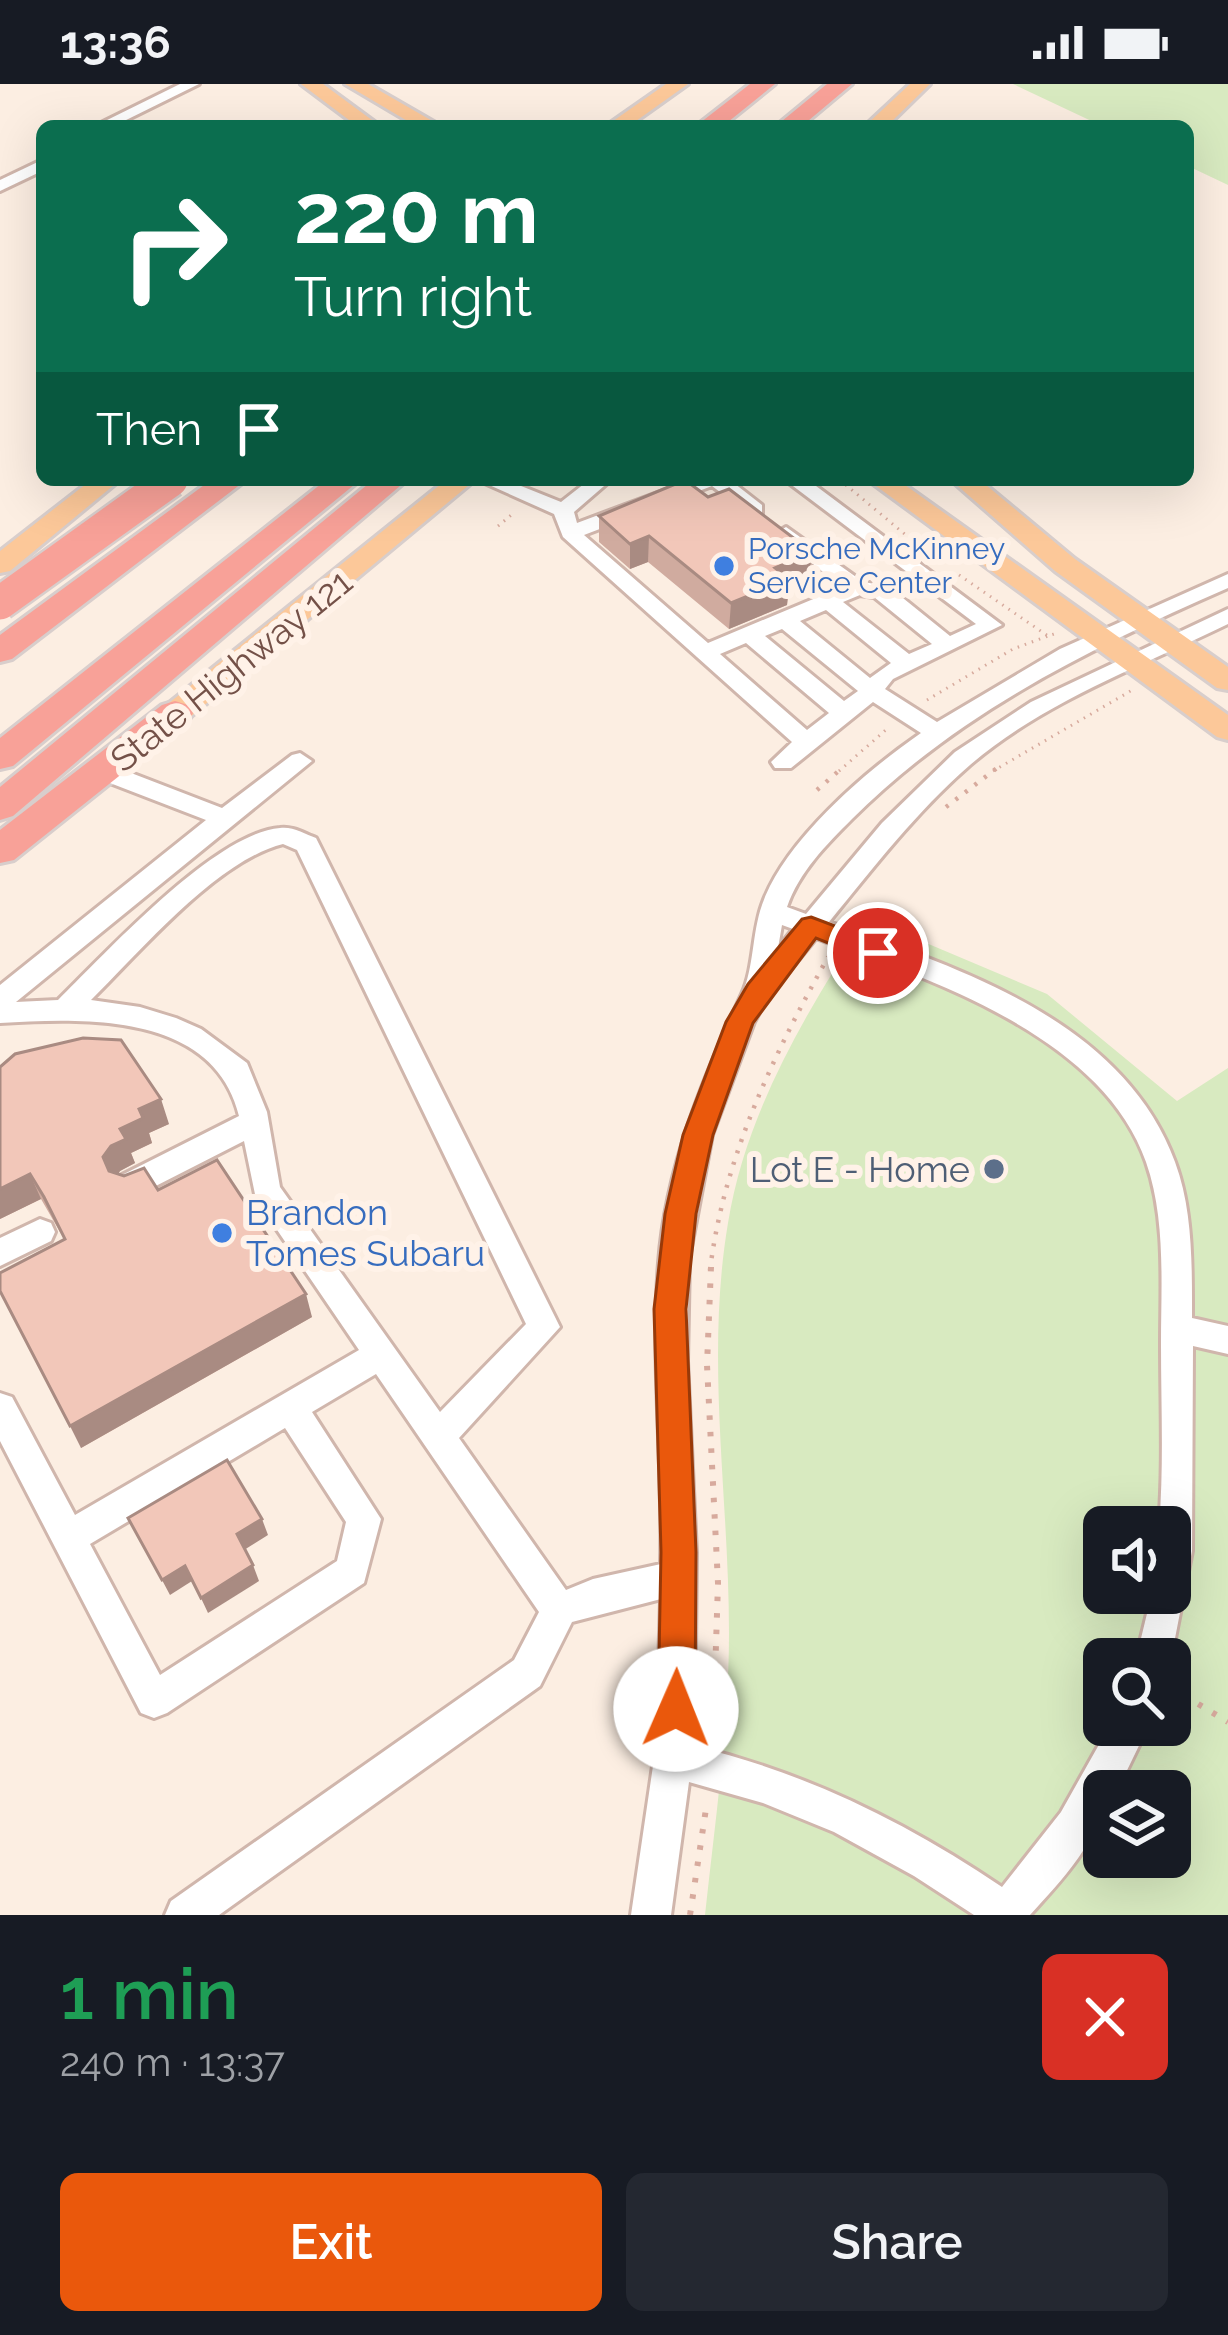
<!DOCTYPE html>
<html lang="en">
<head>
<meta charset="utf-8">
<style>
	body { margin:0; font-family:Raleway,sans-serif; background:#242831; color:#f1f3f6; height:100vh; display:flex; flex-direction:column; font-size:45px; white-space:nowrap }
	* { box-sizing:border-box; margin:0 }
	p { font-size:39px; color:#9ea1a6 }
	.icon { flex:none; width:66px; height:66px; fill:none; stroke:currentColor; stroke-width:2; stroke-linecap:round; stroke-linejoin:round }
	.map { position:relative; height:1831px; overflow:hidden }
	.side { display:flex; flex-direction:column; background:#171b24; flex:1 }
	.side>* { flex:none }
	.guide { position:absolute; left:36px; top:36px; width:1158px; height:366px; border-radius:18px; box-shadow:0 12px 48px #0002; background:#0b6e4f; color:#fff; overflow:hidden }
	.tools { position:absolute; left:1083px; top:1422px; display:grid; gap:24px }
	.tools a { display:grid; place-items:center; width:108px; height:108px; border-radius:18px; background:#171b24; box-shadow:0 12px 48px #0002; font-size:60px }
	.pin { position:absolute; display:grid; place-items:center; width:102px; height:102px; color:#fff; margin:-51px; border:6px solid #fff; border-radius:50%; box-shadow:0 3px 12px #0007 }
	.me { position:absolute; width:132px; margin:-66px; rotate:1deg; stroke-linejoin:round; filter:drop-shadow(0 0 9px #0008) }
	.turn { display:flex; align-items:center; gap:42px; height:252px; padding:0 60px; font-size:54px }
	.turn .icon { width:156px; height:156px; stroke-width:2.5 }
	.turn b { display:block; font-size:84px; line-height:102px }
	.then { display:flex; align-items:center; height:114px; padding:0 60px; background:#0003; gap:24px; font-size:45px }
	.round { display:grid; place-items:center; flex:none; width:126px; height:126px; border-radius:18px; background:#242831 }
	.head { display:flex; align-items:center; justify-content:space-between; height:204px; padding:0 60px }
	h1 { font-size:72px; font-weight:600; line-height:90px; color:#1e9e55 }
	.action { display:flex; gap:24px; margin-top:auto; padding:24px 60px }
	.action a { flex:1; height:138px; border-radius:18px; background:#ea580c; color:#fff; font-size:48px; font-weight:600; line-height:138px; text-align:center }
	.action a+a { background:#242831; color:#f1f3f6 }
	.status { display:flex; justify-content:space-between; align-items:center; height:84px; padding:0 60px; background:#171b24; direction:ltr }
	.status svg { height:33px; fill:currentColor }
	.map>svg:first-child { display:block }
	.green { fill:#d8eac0; fill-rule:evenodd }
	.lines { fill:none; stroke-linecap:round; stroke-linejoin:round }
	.minor-casing { stroke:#d0b6ac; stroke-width:6 }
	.major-casing { stroke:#d8cecc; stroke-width:6 }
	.highway-casing { stroke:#d8cecc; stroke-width:6 }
	.path-far2 { stroke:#d7aa9d; stroke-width:3; stroke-dasharray:1.5 6; stroke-linecap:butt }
	.path-far1 { stroke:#d7aa9d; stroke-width:4.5; stroke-dasharray:3 9; stroke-linecap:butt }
	.path { stroke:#d7aa9d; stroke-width:6; stroke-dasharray:4.5 12; stroke-linecap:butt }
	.minor { fill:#fff; fill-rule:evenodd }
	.major { fill:#fcc899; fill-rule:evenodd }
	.highway { fill:#f8a198; fill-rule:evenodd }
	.highway-bridge-casing { stroke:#d8cecc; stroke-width:38; stroke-linecap:butt }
	.highway-bridge { stroke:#f8a198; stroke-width:33 }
	.wall { fill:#d0ab9f }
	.shaded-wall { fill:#a98b82 }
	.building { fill:#f2c7b9; stroke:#a98b82; stroke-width:3 }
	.route { fill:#ea580c; stroke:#983908; stroke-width:3 }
	.shop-dot { fill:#3f7fe0; stroke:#fff2e8; stroke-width:4.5 }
	.service-dot { fill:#5c6f8a; stroke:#fff2e8; stroke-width:4.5 }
	.labels { text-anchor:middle; stroke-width:12; stroke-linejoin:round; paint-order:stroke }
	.far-shop-label { font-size:30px; fill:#366cbe; stroke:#fff2e8; text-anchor:start }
	.street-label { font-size:36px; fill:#745148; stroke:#fff2e8 }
	.service-label { font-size:36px; fill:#4e5e75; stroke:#fff2e8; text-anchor:end }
	.shop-label { font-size:36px; fill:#366cbe; stroke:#fff2e8; text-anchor:start }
</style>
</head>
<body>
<div class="status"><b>13:36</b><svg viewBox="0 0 49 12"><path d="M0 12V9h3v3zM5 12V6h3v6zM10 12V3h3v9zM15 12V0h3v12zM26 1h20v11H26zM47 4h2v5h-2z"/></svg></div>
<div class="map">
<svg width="1228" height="1831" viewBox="0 0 1228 1831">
	<rect width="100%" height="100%" fill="#fceee2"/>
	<g class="green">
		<path d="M 1013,0 L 1228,0 L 1228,101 L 1188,82 L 1188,42 L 1102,42 Z"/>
		<path d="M 867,834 L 1047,910 L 1177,1017 L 1228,984 L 1228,1831 L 705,1831 C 715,1738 729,1642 729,1549 C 729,1412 705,1275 728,1139 C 746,1027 807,927 867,834 ZM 1104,1443 L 1170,1443 L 1170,1509 L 1104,1509 ZM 1104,1575 L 1170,1575 L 1170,1641 L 1104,1641 ZM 1104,1707 L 1170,1707 L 1170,1773 L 1104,1773 Z"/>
	</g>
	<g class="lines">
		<defs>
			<g id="minor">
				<path d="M 180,0 L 199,0 L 114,42 L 95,42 Z"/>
				<path d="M 42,76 L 42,87 L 0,107 L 0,96 Z"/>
				<path d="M 478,396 L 506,396 L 561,418 L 589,396 L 611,396 L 574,428 L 577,439 L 692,396 L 730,396 L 762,421 L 762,429 L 748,429 L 712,402 L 584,451 L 708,559 L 842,503 L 779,453 L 776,449 L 786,443 L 863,498 L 888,502 L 950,552 L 976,540 L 785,396 L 808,396 L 1002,541 L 893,595 L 885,605 L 937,638 L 1060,565 L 1228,490 L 1228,504 C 1091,564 959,628 852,735 C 826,761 799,788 787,823 L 806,830 L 882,739 L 955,668 L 1031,618 L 1228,525 L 1228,540 C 1142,582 1043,618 970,681 C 917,727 873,784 829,838 C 958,884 1123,936 1175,1078 C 1193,1126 1192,1183 1192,1234 L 1228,1242 L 1228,1270 L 1193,1262 L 1192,1467 L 1170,1580 L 1170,1575 L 1136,1575 L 1152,1509 L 1170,1509 L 1170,1443 L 1159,1443 C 1164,1382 1161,1321 1161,1260 C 1161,1201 1166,1135 1146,1078 C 1102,952 930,895 816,854 L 767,914 L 754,938 L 712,1051 L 689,1174 L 687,1277 L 696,1469 L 694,1662 C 804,1688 908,1739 1002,1803 L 1061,1728 L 1110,1641 L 1149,1641 L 1117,1707 L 1104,1707 C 1104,1753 1060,1798 1030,1831 L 974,1831 L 914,1792 L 834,1748 L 763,1719 L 689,1698 L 671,1831 L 631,1831 L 657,1655 L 661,1515 L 572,1538 L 540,1602 L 219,1831 L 165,1831 L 171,1817 L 514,1576 L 539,1528 L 376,1290 L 312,1328 L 381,1435 L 364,1499 L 167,1629 L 154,1634 L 141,1629 L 0,1357 L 0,1309 L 12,1313 L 75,1431 L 359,1266 L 256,1115 L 244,1057 L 142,1109 L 132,1112 L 122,1109 L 117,1100 L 122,1091 L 239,1032 C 214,928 84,934 0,939 L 0,901 L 206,736 L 97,694 L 93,688 L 97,682 L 113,682 L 222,724 L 292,671 L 300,669 L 312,677 L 16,918 L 58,916 C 105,870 215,749 280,744 C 292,742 305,750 316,754 L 560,1243 L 459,1354 L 566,1506 L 593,1495 L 661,1480 C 664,1380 651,1280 659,1179 C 666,1084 703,995 742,910 C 754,884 752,849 762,821 C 784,757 866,687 921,649 L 873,618 L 791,684 L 775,684 L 771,678 L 792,658 L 563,453 L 554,430 ZM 860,511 L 874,513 L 932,560 L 909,570 L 843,518 ZM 826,526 L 891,579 L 870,594 L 800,537 ZM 782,545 L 858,607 L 844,617 L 765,552 ZM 746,559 L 829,629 L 807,646 L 720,570 ZM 283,760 L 297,766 L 526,1240 L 440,1328 L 280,1103 L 267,1028 L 247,979 L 201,945 L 176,934 L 140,923 L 91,916 C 140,868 216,777 283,760 ZM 782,841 L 793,845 L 778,864 ZM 285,1344 L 346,1438 L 337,1477 L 160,1591 L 90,1460 Z"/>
				<path d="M 40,1135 L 51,1139 L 55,1148 L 51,1157 L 0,1182 L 0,1154 Z"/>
			</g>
			<g id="major">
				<path d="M 301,0 L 323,0 L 380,42 L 357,42 Z"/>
				<path d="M 345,0 L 368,0 L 441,42 L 416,42 Z"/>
				<path d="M 666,0 L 688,0 L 629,42 L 606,42 Z"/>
				<path d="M 910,0 L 930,0 L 887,42 L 865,42 Z"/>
				<path d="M 91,396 L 120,396 L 10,487 L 0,489 L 0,467 Z"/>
				<path d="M 446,396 L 475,396 L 160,658 L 138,658 L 133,651 L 138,644 Z"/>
				<path d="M 868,396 L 898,396 L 1228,631 L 1228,656 L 1217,653 Z"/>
				<path d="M 951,396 L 980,396 L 1075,475 L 1228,583 L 1228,606 L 1217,604 L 1055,487 Z"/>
			</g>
			<g id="highway">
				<path d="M 750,0 L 775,0 L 723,42 L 696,42 Z"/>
				<path d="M 827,0 L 852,0 L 802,42 L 776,42 Z"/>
				<path d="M 211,396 L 246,396 L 12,575 L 0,578 L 0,551 Z"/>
				<path d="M 326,396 L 360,396 L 13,682 L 0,685 L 0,654 Z"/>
				<path d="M 373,396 L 407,396 L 13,732 L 0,736 L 0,703 Z"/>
				<path d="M 175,617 L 188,621 L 193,629 L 188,637 L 14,776 L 0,779 L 0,746 L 162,621 Z"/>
			</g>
		</defs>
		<use href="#minor" class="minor-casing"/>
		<use href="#major" class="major-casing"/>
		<use href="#highway" class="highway-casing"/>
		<g class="path-far2">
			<path d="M 840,396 L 907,452"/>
			<path d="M 498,442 L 515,428"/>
			<path d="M 959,491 L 1048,552 L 1054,550"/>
			<path d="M 927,616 L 1013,565 L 1048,552"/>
			<path d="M 839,687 L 888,644"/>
			<path d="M 993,687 L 1134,605"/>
		</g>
		<g class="path-far1">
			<path d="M 817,706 L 842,684"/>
			<path d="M 946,723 L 997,684"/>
			<path d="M 710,1186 C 724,1073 773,972 828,873"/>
		</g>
		<g class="path">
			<path d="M 711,1183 L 707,1281 L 718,1499 L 713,1653"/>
			<path d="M 1170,1603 L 1228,1638"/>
			<path d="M 690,1831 L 707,1718"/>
		</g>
		<use href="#minor" class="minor"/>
		<use href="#major" class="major"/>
		<use href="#highway" class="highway"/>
		<defs>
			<path id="highway-bridge" d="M 0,519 L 171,396"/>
		</defs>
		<use href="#highway-bridge" class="highway-bridge-casing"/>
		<use href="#highway-bridge" class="highway-bridge"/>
	</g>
	<g class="wall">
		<path d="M 599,432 L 809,494 L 789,502 L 787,521 L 729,545 L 648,478 L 630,485 L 599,458 Z"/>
		<path d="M 0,983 L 169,1040 L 149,1049 L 152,1059 L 131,1069 L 135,1079 L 120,1087 L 118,1090 L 158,1106 L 312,1233 L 81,1364 L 64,1155 L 41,1115 L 0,1135 Z"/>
	</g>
	<g class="shaded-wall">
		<path d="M 649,452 L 648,478 L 630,485 L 630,460 Z"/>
		<path d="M 812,468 L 809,494 L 789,502 L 787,521 L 729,545 L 731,519 L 775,484 Z"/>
		<path d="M 161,1015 L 169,1040 L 149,1049 L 152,1059 L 131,1069 L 135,1079 L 120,1087 L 113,1098 L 103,1073 L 120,1045 L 139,1025 Z"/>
		<path d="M 30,1090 L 41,1115 L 0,1135 L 0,1105 Z"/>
		<path d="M 306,1210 L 312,1233 L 81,1364 L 70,1342 Z"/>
		<path d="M 262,1435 L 268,1451 L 244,1466 L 237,1450 Z"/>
		<path d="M 253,1481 L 259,1497 L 208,1529 L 201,1514 Z"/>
		<path d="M 185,1482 L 192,1497 L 170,1511 L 162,1496 Z"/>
	</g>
	<g class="building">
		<path d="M 685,396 L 708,413 L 729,405 L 812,468 L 775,484 L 789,495 L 731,519 L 649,452 L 630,460 L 599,432 Z"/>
		<path d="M 83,954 L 121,956 L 161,1015 L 139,1025 L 143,1034 L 120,1045 L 126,1055 L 111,1062 L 103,1073 L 109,1087 L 124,1092 L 144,1084 L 158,1106 L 217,1076 L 306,1210 L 70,1342 L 0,1207 L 0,1189 L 65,1155 L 44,1113 L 30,1090 L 0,1105 L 0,983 L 15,970 Z"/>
		<path d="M 227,1376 L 262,1435 L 237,1450 L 253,1481 L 201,1514 L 185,1482 L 162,1496 L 128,1434 Z"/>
	</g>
	<path class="route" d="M 811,833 L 888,862 L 892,869 L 878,879 L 816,854 L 753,939 L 713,1051 L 696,1130 L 686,1225 L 696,1468 L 695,1625 L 690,1638 L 676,1644 L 663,1638 L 658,1625 L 661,1468 L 654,1225 L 665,1130 L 683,1051 L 726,938 L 748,900 L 802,835 Z"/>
	<g class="shop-dot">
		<circle cx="724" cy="482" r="12"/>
		<circle cx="222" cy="1149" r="12"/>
	</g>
	<circle class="service-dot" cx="994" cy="1085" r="12"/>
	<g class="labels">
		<g class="far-shop-label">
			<text x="748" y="475">Porsche McKinney<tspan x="748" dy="34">Service Center</tspan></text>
		</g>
		<g class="street-label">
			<text transform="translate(231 586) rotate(-39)" y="13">State Highway 121</text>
		</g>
		<g class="service-label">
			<text x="970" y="1098">Lot E - Home</text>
		</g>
		<g class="shop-label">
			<text x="246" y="1141">Brandon<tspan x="246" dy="41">Tomes Subaru</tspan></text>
		</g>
	</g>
</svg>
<div class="tools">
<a><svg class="icon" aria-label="sound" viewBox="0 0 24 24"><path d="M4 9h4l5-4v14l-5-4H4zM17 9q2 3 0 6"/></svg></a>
<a><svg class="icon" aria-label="search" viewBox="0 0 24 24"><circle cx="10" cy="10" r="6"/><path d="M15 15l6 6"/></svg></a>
<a><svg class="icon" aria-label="layers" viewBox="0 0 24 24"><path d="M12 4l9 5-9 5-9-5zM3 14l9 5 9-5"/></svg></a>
</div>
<div class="pin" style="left:878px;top:869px;background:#d93025"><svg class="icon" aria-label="arrive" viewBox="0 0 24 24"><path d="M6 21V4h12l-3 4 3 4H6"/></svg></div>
<svg class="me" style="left:676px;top:1625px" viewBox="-20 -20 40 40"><circle r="19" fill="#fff"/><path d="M0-13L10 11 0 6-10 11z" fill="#ea580c"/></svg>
<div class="guide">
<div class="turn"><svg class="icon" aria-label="right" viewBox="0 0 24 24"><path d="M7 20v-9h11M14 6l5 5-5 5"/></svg><div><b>220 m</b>Turn right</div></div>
<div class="then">Then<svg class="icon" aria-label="arrive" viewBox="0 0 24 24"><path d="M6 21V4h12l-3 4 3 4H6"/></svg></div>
</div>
</div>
<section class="side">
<div class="head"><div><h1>1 min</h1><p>240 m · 13:37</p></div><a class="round" style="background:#d93025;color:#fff"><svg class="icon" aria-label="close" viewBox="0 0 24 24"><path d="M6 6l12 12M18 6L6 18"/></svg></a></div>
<div class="action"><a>Exit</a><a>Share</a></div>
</section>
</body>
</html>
